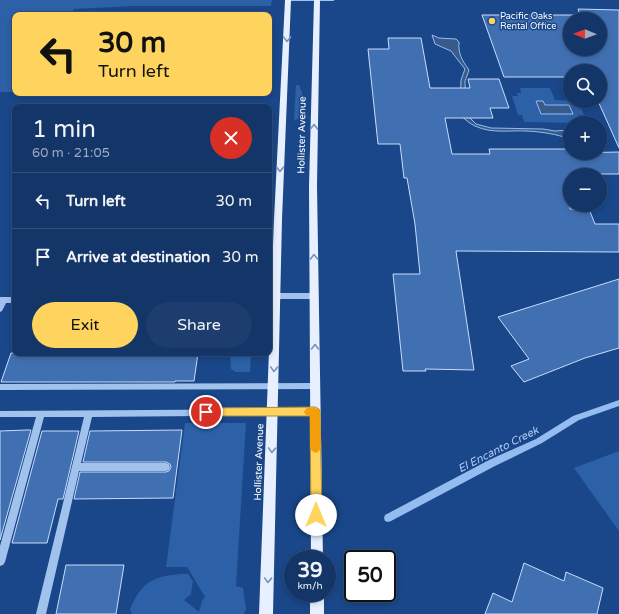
<!DOCTYPE html>
<html lang="en">
<head>
<meta charset="utf-8">
<style>
	body { margin:0; font-family:"Varela Round",sans-serif; background:#1c3d6d; color:#f1f3f6; height:100vh; display:flex; flex-direction:column; font-size:15px; white-space:nowrap }
	* { box-sizing:border-box; margin:0 }
	p { font-size:13px; color:#9dabc0 }
	.icon { flex:none; width:22px; height:22px; fill:none; stroke:currentColor; stroke-width:2; stroke-linecap:round; stroke-linejoin:round }
	.map { position:relative; flex:1; overflow:hidden }
	.panel { position:absolute; left:12px; top:104px; width:260px; height:252px; display:flex; flex-direction:column; background:#133567; border-radius:8px; box-shadow:0 2px 6px #0003,0 0 0 1px #32507b }
	.panel>* { flex:none }
	.guide { position:absolute; left:12px; top:12px; width:260px; height:84px; border-radius:8px; box-shadow:0 2px 6px #0003,0 0 0 1px #32507b; background:#ffd45e; color:#111; overflow:hidden }
	.needle { width:26px; rotate:271deg }
	.buttons { position:absolute; left:563px; top:12px; display:grid; gap:8px }
	.buttons a { display:grid; place-items:center; width:44px; height:44px; border-radius:50%; background:#133567; box-shadow:0 2px 6px #0003,0 0 0 1px #32507b; font-size:20px }
	.speed { position:absolute; left:284px; top:550px; display:flex; gap:8px; font-size:20px; font-weight:700; text-align:center }
	.speed>* { display:grid; place-content:center; width:52px; height:52px; border-radius:50%; background:#133567; box-shadow:0 2px 6px #0003,0 0 0 1px #32507b; line-height:1 }
	.speed small { font-size:10px; font-weight:400 }
	.speed .limit { border:2px solid #111; border-radius:6px; background:#fff; color:#111 }
	.pin { position:absolute; display:grid; place-items:center; width:34px; height:34px; color:#fff; margin:-17px; border:2px solid #fff; border-radius:50%; box-shadow:0 1px 4px #0007 }
	.me { position:absolute; width:44px; margin:-22px; rotate:0deg; stroke-linejoin:round; filter:drop-shadow(0 0 3px #0008) }
	.turn { display:flex; align-items:center; gap:14px; height:84px; padding:0 20px; font-size:18px }
	.turn .icon { width:52px; height:52px; stroke-width:2.5 }
	.turn b { display:block; font-size:28px; line-height:34px }
	.round { display:grid; place-items:center; flex:none; width:42px; height:42px; border-radius:21px; background:#1c3d6d }
	.summary { display:flex; align-items:center; justify-content:space-between; height:68px; padding:0 20px }
	h1 { font-size:24px; font-weight:600; line-height:30px }
	.action { display:flex; gap:8px; margin-top:auto; padding:8px 20px }
	.action a { flex:1; height:46px; border-radius:24px; background:#ffd45e; color:#111; font-size:16px; font-weight:600; line-height:46px; text-align:center }
	.action a+a { background:#1c3d6d; color:#f1f3f6 }
	ul { padding:0; list-style:none }
	li { display:flex; align-items:center; gap:12px; height:56px; padding:0 20px; border-top:1px solid #32507b }
	li div { flex:1 }
	li b { display:block; font-size:15px }
	li em { font-style:normal }
	.map>svg:first-child { display:block }
	.green { fill:#2c60a7 }
	.water { fill:#395b8c; stroke:#94bcf0 }
	.lines { fill:none; stroke-linecap:round; stroke-linejoin:round }
	.stream { fill:#94bcf0; fill-rule:evenodd }
	.building { fill:#4170b2; stroke:#c7ddfa; fill-rule:evenodd }
	.minor { fill:#a1c2ed; fill-rule:evenodd }
	.major { fill:#e8f0ff; fill-rule:evenodd }
	.oneway { stroke:#7693be }
	.route { fill:#ffd45e; stroke:#a68a3d }
	.slow { fill:#f59e0b }
	.poi-dot { fill:#ffd45e; stroke:#194789; stroke-width:1.5 }
	.labels { text-anchor:middle; stroke-width:3; stroke-linejoin:round; paint-order:stroke }
	.far-poi-label { font-size:9px; fill:#fff; stroke:#194789; text-anchor:start }
	.street-label { font-size:10px; fill:#fff; stroke:#194789 }
	.water-label { font-size:11px; font-style:italic; fill:#adccf5; stroke:#194789 }
</style>
</head>
<body>
<div class="map">
<svg width="619" height="614" viewBox="0 0 619 614">
	<rect width="100%" height="100%" fill="#194789"/>
	<g class="green">
		<path d="M 0,0 L 272,0 L 271,6 L 133,6 L 74,9 L 71,15 L 15,15 L 15,92 L 0,92 Z"/>
		<path d="M 296,85 L 299,85 C 304,96 310,114 294,121 Z"/>
		<path d="M 520,88 L 550,88 L 555,100 L 578,101 L 584,115 L 578,115 L 581,123 L 524,122 L 522,115 L 518,115 L 512,96 L 518,96 L 517,93 L 521,93 Z"/>
		<path d="M 207,353 L 251,353 L 250,372 L 236,372 L 231,369 L 230,353 L 207,356 Z"/>
		<path d="M 185,423 L 246,423 L 236,586 L 243,588 L 246,609 L 244,614 L 132,614 L 130,609 C 133,603 136,595 141,590 C 151,576 172,574 188,574 L 193,581 L 191,594 L 184,600 L 199,612 L 202,601 L 205,597 L 187,567 L 166,567 Z"/>
		<path d="M 619,451 L 619,531 L 574,468 Z"/>
	</g>
	<g class="water">
		<path d="M 432,35 L 439,38 L 456,39 L 459,42 C 458,54 462,60 469,70 L 465,81 L 466,114 L 476,124 L 491,128 L 543,129 L 555,131 L 570,130 L 570,139 C 556,134 543,132 527,131 C 510,130 492,134 475,126 C 470,124 465,119 460,115 L 461,80 L 465,69 L 451,51 L 435,44 Z"/>
		<path d="M 536,101 L 543,101 L 545,105 L 569,105 L 573,114 L 541,114 Z"/>
	</g>
	<g class="lines">
		<path class="stream" d="M 619,400 L 619,406 L 579,420 L 542,443 L 495,466 L 391,521 L 388,522 L 385,521 L 384,518 L 385,515 L 489,460 L 536,439 L 573,416 Z"/>
	</g>
	<g class="building">
		<path d="M 578,9 L 619,10 L 619,148 L 598,101 L 600,101 L 600,71 L 570,71 L 570,77 L 504,77 L 482,15 L 580,15 ZM 570,19 L 600,19 L 600,49 L 570,49 Z"/>
		<path d="M 388,38 L 421,38 L 430,88 L 470,88 L 468,79 L 499,79 L 509,108 L 490,108 L 493,118 L 445,118 L 452,154 L 490,154 L 489,149 L 570,149 L 570,153 L 619,152 L 619,174 L 570,174 L 570,209 L 589,209 L 595,224 L 619,224 L 619,252 L 456,251 L 474,370 L 425,369 L 426,371 L 403,371 L 393,274 L 420,274 L 415,224 L 407,178 L 404,178 L 400,144 L 378,144 L 368,49 L 389,49 Z"/>
		<path d="M 619,279 L 619,348 L 585,358 L 524,382 L 511,366 L 529,359 L 498,317 Z"/>
		<path d="M 11,353 L 198,353 L 194,381 L 175,381 L 175,382 L 1,382 Z"/>
		<path d="M 26,430 L 31,430 L 0,540 L 0,431 Z"/>
		<path d="M 182,430 L 173,498 L 74,499 L 80,472 L 166,472 L 169,471 L 171,467 L 170,464 L 166,462 L 83,462 L 90,431 Z"/>
		<path d="M 42,431 L 79,431 L 63,499 L 58,499 L 47,543 L 12,543 Z"/>
		<path d="M 524,563 L 564,581 L 566,572 L 603,588 L 597,614 L 485,614 L 493,593 L 512,602 Z"/>
		<path d="M 66,565 L 124,565 L 116,614 L 56,614 Z"/>
	</g>
	<g class="lines">
		<g class="minor">
			<path d="M 286,0 L 335,0 L 333,1 L 288,1 Z"/>
			<path d="M 269,293 L 315,293 L 318,296 L 315,299 L 269,299 Z"/>
			<path d="M 0,297 L 15,297 L 15,303 L 6,303 L 2,311 L 0,312 Z"/>
			<path d="M 315,383 L 318,384 L 319,386 L 318,388 L 315,389 L 0,390 L 0,384 Z"/>
			<path d="M 315,409 L 318,410 L 319,412 L 318,414 L 315,415 L 92,417 L 81,463 L 166,463 L 169,464 L 170,467 L 169,470 L 166,471 L 79,471 L 46,614 L 36,614 L 84,417 L 44,417 L 5,562 L 3,565 L 0,566 L 0,546 L 36,417 L 0,417 L 0,411 Z"/>
		</g>
		<g class="major">
			<path d="M 285,0 L 291,0 L 282,219 L 273,614 L 259,614 L 274,219 Z"/>
			<path d="M 314,0 L 320,0 L 317,186 L 323,559 L 311,559 L 309,186 Z"/>
			<rect x="310" y="593" width="14" height="21"/>
		</g>
	</g>
	<defs><path id="oneway-chevron" d="M-2-3.5L2.5 0L-2 3.5" fill="none" stroke-width="1.6" stroke-linecap="round" stroke-linejoin="round"/></defs>
	<g class="oneway">
		<use href="#oneway-chevron" transform="translate(287 39) rotate(92)"/>
		<use href="#oneway-chevron" transform="translate(314 127) rotate(-89)"/>
		<use href="#oneway-chevron" transform="translate(280 169) rotate(92)"/>
		<use href="#oneway-chevron" transform="translate(314 257) rotate(-91)"/>
		<use href="#oneway-chevron" transform="translate(315 347) rotate(-90)"/>
		<use href="#oneway-chevron" transform="translate(274 369) rotate(92)"/>
		<use href="#oneway-chevron" transform="translate(272 450) rotate(92)"/>
		<use href="#oneway-chevron" transform="translate(268 580) rotate(92)"/>
	</g>
	<path class="route" d="M 315,407 L 319,409 L 320,412 L 322,515 L 320,518 L 316,520 L 312,518 L 311,515 L 310,416 L 206,416 L 202,415 L 201,412 L 202,409 L 206,408 Z"/>
	<path class="slow" d="M 309,407 L 319,409 L 320,412 L 321,448 L 319,451 L 316,453 L 312,451 L 310,448 L 310,416 L 306,415 L 304,412 L 306,409 Z"/>
	<circle class="poi-dot" cx="492" cy="21" r="4"/>
	<g class="labels">
		<g class="far-poi-label">
			<text x="500" y="19">Pacific Oaks<tspan x="500" dy="10">Rental Office</tspan></text>
		</g>
		<g class="street-label">
			<text transform="translate(301 135) rotate(-89)" y="4">Hollister Avenue</text>
			<text transform="translate(258 462) rotate(-88)" y="4">Hollister Avenue</text>
		</g>
		<g class="water-label">
			<text transform="translate(498 449) rotate(-27)" y="4">El Encanto Creek</text>
		</g>
	</g>
</svg>
<div class="buttons">
<a><svg class="needle" viewBox="-14 -14 28 28"><path d="M0-13l5 13h-10z" fill="#e53935"/><path d="M0 13l5-13h-10z" fill="#9dabc0"/></svg></a>
<a><svg class="icon" aria-label="search" viewBox="0 0 24 24"><circle cx="10" cy="10" r="6"/><path d="M15 15l6 6"/></svg></a>
<a>+</a>
<a>−</a>
</div>
<div class="speed"><div>39<small>km/h</small></div><div class="limit">50</div></div>
<div class="pin" style="left:206px;top:412px;background:#d93025"><svg class="icon" aria-label="arrive" viewBox="0 0 24 24"><path d="M6 21V4h12l-3 4 3 4H6"/></svg></div>
<svg class="me" style="left:316px;top:515px" viewBox="-20 -20 40 40"><circle r="19" fill="#fff"/><path d="M0-13L10 11 0 6-10 11z" fill="#ffd45e"/></svg>
<div class="guide">
<div class="turn"><svg class="icon" aria-label="left" viewBox="0 0 24 24"><path d="M17 20v-9H6M10 6l-5 5 5 5"/></svg><div><b>30 m</b>Turn left</div></div>
</div>
<section class="panel">
<div class="summary"><div><h1>1 min</h1><p>60 m · 21:05</p></div><a class="round" style="background:#d93025;color:#fff"><svg class="icon" aria-label="close" viewBox="0 0 24 24"><path d="M6 6l12 12M18 6L6 18"/></svg></a></div>
<ul>
<li><svg class="icon" aria-label="left" viewBox="0 0 24 24"><path d="M17 20v-9H6M10 6l-5 5 5 5"/></svg><div><b>Turn left</b></div><em>30 m</em></li>
<li><svg class="icon" aria-label="arrive" viewBox="0 0 24 24"><path d="M6 21V4h12l-3 4 3 4H6"/></svg><div><b>Arrive at destination</b></div><em>30 m</em></li>
</ul>
<div class="action"><a>Exit</a><a>Share</a></div>
</section>
</div>
</body>
</html>
